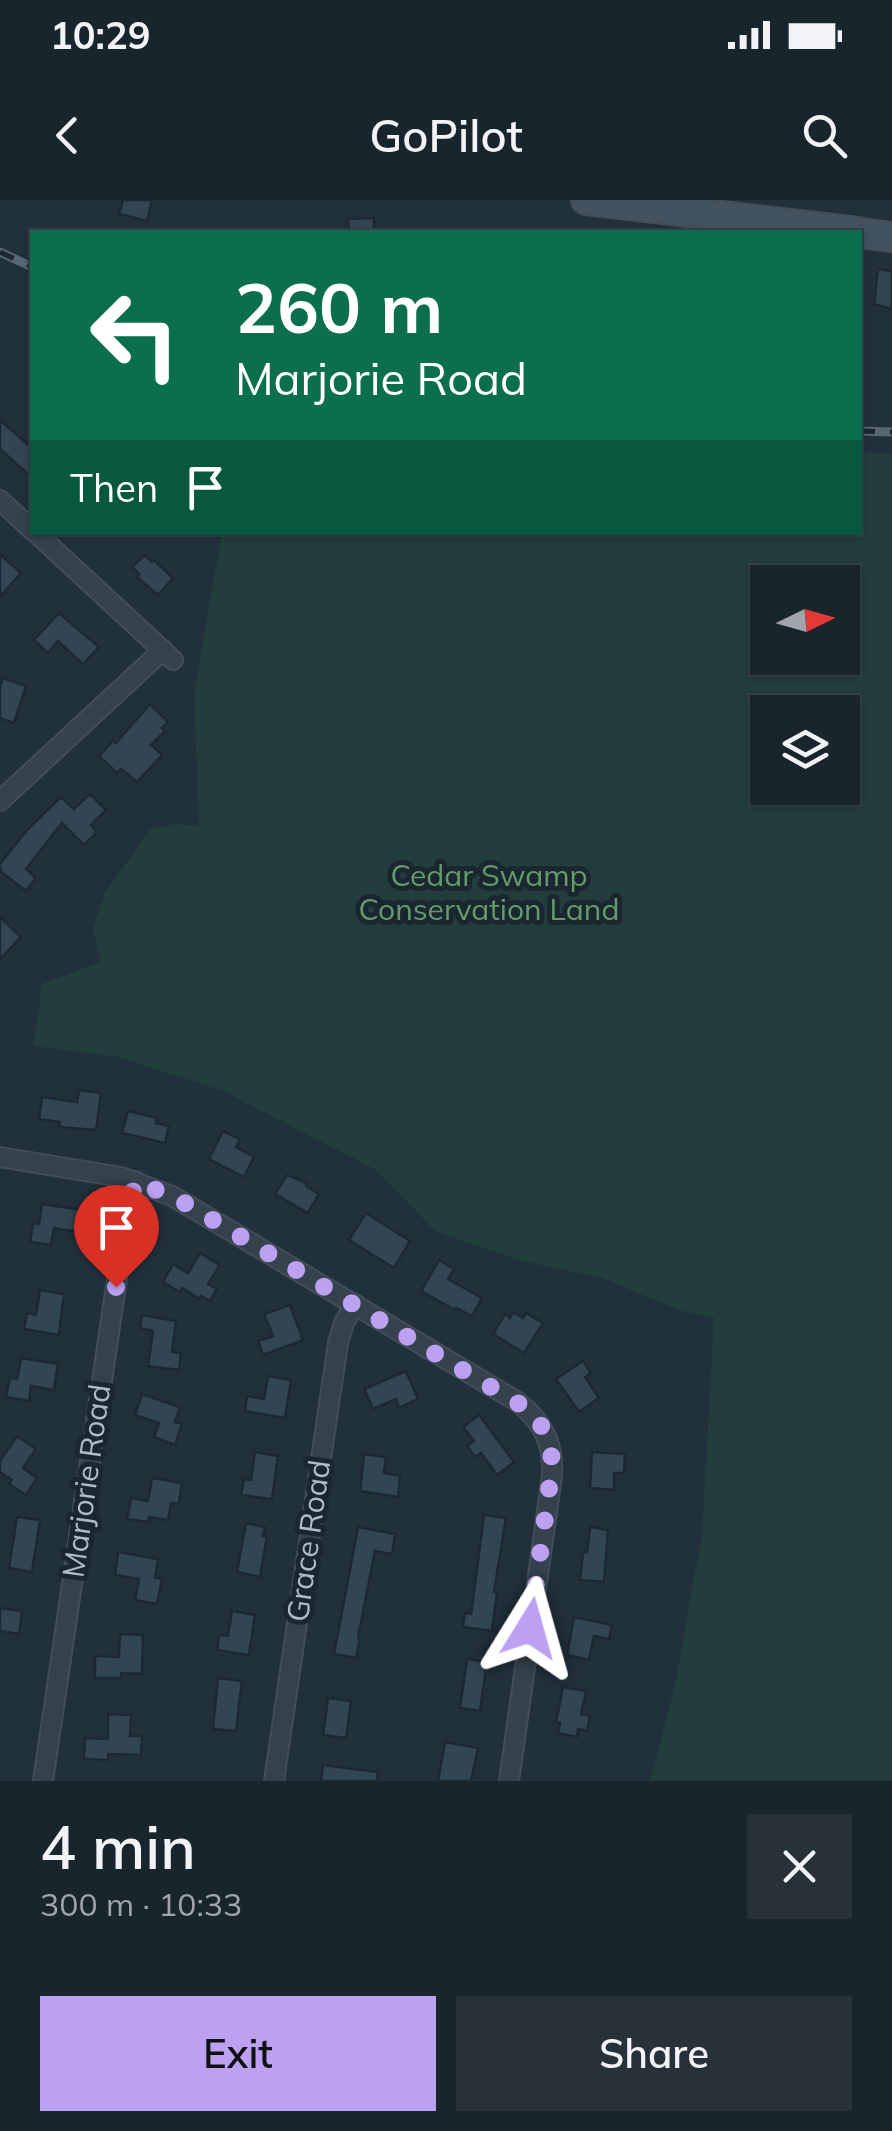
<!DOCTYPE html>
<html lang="en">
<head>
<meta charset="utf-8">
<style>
	body { margin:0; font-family:Mulish,sans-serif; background:#263139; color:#f1f3f6; height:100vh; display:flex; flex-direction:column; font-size:38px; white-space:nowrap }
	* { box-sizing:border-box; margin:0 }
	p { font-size:32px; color:#9fa5aa }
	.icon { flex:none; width:55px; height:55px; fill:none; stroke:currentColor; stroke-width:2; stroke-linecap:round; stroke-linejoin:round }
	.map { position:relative; height:1581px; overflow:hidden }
	.drawer { display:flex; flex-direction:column; background:#19252d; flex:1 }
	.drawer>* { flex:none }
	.guide { position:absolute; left:30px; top:30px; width:832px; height:305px; border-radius:0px; box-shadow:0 2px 8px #0004,0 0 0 2px #374249; background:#0b6e4f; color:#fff; overflow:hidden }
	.needle { width:65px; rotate:85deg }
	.fabs { position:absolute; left:750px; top:365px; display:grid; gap:20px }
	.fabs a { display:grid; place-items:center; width:110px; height:110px; border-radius:0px; background:#19252d; box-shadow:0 2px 8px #0004,0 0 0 2px #374249; font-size:50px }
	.pin { position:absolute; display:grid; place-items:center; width:85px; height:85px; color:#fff; margin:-102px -42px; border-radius:50% 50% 50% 0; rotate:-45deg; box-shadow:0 0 10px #0007 }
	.pin .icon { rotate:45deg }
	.me { position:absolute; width:110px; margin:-55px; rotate:8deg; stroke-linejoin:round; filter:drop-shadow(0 0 8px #0008) }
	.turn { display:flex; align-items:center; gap:35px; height:210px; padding:0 40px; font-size:45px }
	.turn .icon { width:130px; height:130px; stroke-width:2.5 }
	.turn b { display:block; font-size:70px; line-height:85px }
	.then { display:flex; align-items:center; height:95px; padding:0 40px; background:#0003; gap:20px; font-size:38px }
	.round { display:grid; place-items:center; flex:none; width:105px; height:105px; border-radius:0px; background:#263139 }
	.head { display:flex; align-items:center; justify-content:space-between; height:170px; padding:0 40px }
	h1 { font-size:60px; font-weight:600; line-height:75px }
	.primary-button { display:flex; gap:20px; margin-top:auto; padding:20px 40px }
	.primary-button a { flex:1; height:115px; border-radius:0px; background:#bca0f2; color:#111; font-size:40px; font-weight:600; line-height:115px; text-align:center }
	.primary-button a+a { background:#263139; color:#f1f3f6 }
	.status { display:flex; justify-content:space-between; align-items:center; height:70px; padding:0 50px; background:#19252d; direction:ltr }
	.status svg { height:28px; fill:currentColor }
	header { display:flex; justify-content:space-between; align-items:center; height:130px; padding:0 40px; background:#19252d; font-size:45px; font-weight:600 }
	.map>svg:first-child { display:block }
	.green { fill:#233d3c; fill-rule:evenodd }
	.building { fill:#324552; stroke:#1c2933; stroke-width:2.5 }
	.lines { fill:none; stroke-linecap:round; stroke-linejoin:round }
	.minor-casing { stroke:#414e58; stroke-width:22 }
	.secondary-casing { stroke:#414e58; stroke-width:32 }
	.minor { stroke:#35424c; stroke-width:18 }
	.secondary { stroke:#42525f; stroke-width:28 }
	.rail-casing { stroke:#566773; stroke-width:9 }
	.rail { stroke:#1a2731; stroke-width:5; stroke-dasharray:15; stroke-linecap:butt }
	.route { stroke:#bca0f2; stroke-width:18; stroke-dasharray:0 32.4 }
	.labels { text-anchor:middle; stroke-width:10; stroke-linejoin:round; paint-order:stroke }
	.park-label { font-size:30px; fill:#659a69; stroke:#1a2731 }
	.street-label { font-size:30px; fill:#b0bdc8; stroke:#1a2731 }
</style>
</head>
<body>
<div class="status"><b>10:29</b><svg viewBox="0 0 49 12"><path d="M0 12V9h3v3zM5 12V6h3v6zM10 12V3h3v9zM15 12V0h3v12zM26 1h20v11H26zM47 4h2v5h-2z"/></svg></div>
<header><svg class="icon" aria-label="back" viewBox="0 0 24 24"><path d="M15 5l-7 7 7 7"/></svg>GoPilot<svg class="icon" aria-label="search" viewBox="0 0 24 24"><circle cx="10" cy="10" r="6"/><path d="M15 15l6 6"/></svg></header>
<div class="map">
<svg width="892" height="1581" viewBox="0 0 892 1581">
	<rect width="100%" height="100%" fill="#21313c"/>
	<path class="green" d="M 860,252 L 892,254 L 892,1581 L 650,1581 L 674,1490 L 702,1334 L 714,1118 L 682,1111 L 602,1078 L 518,1060 L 435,1031 L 378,971 L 223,891 L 119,857 L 34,846 L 42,784 L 101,762 L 93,728 L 106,691 L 151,629 L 175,624 L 199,626 L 194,494 L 222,333 L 860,332 ZM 768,382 L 842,382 L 842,458 L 768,458 ZM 768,512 L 842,512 L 842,588 L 768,588 Z"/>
	<g class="building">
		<path d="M 123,0 L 152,0 L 147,21 L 119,14 Z"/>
		<path d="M 374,18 L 374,32 L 349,32 L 348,19 Z"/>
		<path d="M 878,69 L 892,71 L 892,109 L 874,104 Z"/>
		<path d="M 0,220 L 32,248 L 32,278 L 0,249 Z"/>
		<path d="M 0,354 L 21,373 L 0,397 Z"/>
		<path d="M 144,355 L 152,362 L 154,360 L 173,378 L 158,395 L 137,377 L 139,374 L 132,367 Z"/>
		<path d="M 59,413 L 99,447 L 83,464 L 58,441 L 48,453 L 34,440 Z"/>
		<path d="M 3,478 L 26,486 L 14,523 L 0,518 L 0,486 Z"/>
		<path d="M 150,504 L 168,522 L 162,528 L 165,531 L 151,545 L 162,555 L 137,582 L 121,569 L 117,573 L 99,556 L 113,541 L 116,543 Z"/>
		<path d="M 90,594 L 106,610 L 91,625 L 97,632 L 84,645 L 62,623 L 26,669 L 36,678 L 26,691 L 0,671 L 0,664 L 27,630 L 61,597 L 74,609 Z"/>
		<path d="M 0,717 L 21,737 L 0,759 Z"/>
		<path d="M 79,890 L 101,893 L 96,930 L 59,927 L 60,922 L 39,919 L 42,897 L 77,902 Z"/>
		<path d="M 128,911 L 157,918 L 156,923 L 169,926 L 165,943 L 122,933 Z"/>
		<path d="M 223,931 L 240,939 L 236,947 L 254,957 L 244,977 L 209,959 Z"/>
		<path d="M 287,975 L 307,983 L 306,986 L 319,994 L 308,1013 L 275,994 Z"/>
		<path d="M 42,1004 L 82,1010 L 78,1032 L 54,1028 L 51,1045 L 30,1042 L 33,1023 L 39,1024 Z"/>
		<path d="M 366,1013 L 410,1041 L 394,1068 L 349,1040 Z"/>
		<path d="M 200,1053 L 220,1065 L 208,1084 L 217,1089 L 210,1101 L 201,1096 L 200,1099 L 182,1088 L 180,1092 L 163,1082 L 173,1064 L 188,1073 Z"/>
		<path d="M 439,1060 L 454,1069 L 448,1079 L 482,1098 L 472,1116 L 456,1108 L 455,1110 L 421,1091 Z"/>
		<path d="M 40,1090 L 64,1094 L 59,1135 L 24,1129 L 27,1113 L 36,1115 Z"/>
		<path d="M 290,1105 L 303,1140 L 263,1155 L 258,1141 L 273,1136 L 264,1114 Z"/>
		<path d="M 513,1112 L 523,1118 L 526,1113 L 543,1123 L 524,1153 L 493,1134 L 505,1114 L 510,1118 Z"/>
		<path d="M 142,1115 L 176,1121 L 172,1152 L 181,1153 L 179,1170 L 148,1166 L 153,1131 L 140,1128 Z"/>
		<path d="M 21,1158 L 58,1164 L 54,1190 L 31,1186 L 29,1201 L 6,1197 L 10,1178 L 17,1179 Z"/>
		<path d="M 583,1161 L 591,1173 L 585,1177 L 599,1198 L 579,1212 L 556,1179 Z"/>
		<path d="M 406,1171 L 418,1199 L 399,1208 L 396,1199 L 373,1209 L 364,1189 Z"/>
		<path d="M 268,1176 L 291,1180 L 285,1218 L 245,1211 L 247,1196 L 264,1199 Z"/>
		<path d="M 142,1194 L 180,1207 L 175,1222 L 182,1224 L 175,1245 L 154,1237 L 159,1223 L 135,1215 Z"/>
		<path d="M 479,1215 L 514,1262 L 497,1275 L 481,1253 L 475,1257 L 467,1246 L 474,1241 L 463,1227 Z"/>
		<path d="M 17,1236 L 36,1249 L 23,1268 L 37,1278 L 26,1295 L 9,1284 L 12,1280 L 0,1272 L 0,1261 Z"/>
		<path d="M 255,1252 L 278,1256 L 272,1299 L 241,1295 L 244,1279 L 251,1280 Z"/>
		<path d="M 592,1252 L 625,1254 L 624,1273 L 614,1273 L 614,1290 L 590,1288 Z"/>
		<path d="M 364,1254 L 386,1257 L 384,1273 L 400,1276 L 398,1297 L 360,1291 Z"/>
		<path d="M 152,1278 L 182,1283 L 179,1304 L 171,1303 L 168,1320 L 149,1317 L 148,1322 L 127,1319 L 131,1298 L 148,1301 Z"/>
		<path d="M 484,1315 L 506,1318 L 494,1392 L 497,1392 L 492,1431 L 463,1427 L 465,1413 L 471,1414 Z"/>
		<path d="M 17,1317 L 40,1320 L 32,1372 L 9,1368 Z"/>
		<path d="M 246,1323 L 265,1327 L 263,1336 L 267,1337 L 260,1377 L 237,1372 Z"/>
		<path d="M 358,1327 L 395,1334 L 392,1354 L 375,1351 L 358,1438 L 360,1438 L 356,1458 L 334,1454 Z"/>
		<path d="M 590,1327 L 608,1330 L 604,1382 L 580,1380 L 583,1352 L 587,1352 Z"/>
		<path d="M 118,1352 L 158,1359 L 155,1378 L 162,1379 L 157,1404 L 135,1400 L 139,1379 L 115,1375 Z"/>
		<path d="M 0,1408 L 22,1411 L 19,1434 L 0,1431 Z"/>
		<path d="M 232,1411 L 255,1415 L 249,1455 L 217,1450 L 219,1435 L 228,1436 Z"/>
		<path d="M 574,1417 L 612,1425 L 609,1439 L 594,1436 L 589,1460 L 567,1455 Z"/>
		<path d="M 120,1434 L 143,1435 L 142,1474 L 121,1473 L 121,1478 L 95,1478 L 95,1456 L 119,1457 Z"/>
		<path d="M 467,1459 L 487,1462 L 480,1511 L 460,1508 Z"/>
		<path d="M 218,1478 L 242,1481 L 236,1531 L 213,1529 Z"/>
		<path d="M 563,1487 L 586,1491 L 581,1514 L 590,1516 L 587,1531 L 578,1529 L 577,1537 L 558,1533 L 560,1523 L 556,1522 Z"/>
		<path d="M 328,1498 L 351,1501 L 346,1538 L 323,1535 Z"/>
		<path d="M 108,1514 L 131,1515 L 130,1536 L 142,1536 L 141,1555 L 108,1554 L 108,1560 L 84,1559 L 85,1538 L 108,1539 Z"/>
		<path d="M 445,1542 L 478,1548 L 471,1581 L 438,1581 Z"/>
		<path d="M 323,1565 L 378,1572 L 377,1581 L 321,1581 Z"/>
	</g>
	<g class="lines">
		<defs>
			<g id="minor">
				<path d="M 0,300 L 32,330"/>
				<path d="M 35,332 L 173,460"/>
				<path d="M 0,601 L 163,450"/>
				<path d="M 0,957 L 121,977 L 172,996 L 518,1202 C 543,1222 554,1244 552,1276 L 509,1581"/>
				<path d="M 43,1581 L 127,1011 L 135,981"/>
				<path d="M 274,1581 L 338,1143 L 344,1123 L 355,1104"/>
			</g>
			<g id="secondary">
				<path d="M 586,0 L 858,32"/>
				<path d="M 860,33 L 892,37"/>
			</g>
		</defs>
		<use href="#minor" class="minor-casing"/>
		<use href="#secondary" class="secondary-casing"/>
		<use href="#minor" class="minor"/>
		<use href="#secondary" class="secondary"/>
		<defs>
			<g id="rail">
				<path d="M 0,52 L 32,67"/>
				<path d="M 860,231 L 892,232"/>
			</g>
		</defs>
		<use href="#rail" class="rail-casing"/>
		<use href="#rail" class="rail"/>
	</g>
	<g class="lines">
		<path class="route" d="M 116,1087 L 127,1012 L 136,981 L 183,1002 L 526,1208 C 544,1224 552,1243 552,1267 L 530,1428"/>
	</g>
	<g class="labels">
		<g class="park-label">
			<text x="489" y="686">Cedar Swamp<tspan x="489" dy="34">Conservation Land</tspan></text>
		</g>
		<g class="street-label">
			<text transform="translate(87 1281) rotate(-82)" y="10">Marjorie Road</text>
			<text transform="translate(309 1341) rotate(-82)" y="10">Grace Road</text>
		</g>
	</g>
</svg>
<div class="fabs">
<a><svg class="needle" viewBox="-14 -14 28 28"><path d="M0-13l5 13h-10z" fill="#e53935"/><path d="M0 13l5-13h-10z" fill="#9fa5aa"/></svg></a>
<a><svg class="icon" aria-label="layers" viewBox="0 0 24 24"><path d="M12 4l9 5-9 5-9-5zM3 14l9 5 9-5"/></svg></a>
</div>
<div class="pin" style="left:116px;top:1087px;background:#d93025"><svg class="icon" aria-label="arrive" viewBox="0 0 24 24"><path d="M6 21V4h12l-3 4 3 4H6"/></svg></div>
<svg class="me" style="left:530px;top:1428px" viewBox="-20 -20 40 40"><path d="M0-17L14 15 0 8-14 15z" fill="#bca0f2" stroke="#fff" stroke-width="4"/></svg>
<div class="guide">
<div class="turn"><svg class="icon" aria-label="left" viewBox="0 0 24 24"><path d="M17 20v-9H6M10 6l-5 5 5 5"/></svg><div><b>260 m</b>Marjorie Road</div></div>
<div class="then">Then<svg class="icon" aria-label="arrive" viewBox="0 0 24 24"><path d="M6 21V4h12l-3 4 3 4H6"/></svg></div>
</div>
</div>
<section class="drawer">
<div class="head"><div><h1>4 min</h1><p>300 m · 10:33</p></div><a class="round"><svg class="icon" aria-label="close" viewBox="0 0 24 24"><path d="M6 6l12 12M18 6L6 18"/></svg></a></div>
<div class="primary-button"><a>Exit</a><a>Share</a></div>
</section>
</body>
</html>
